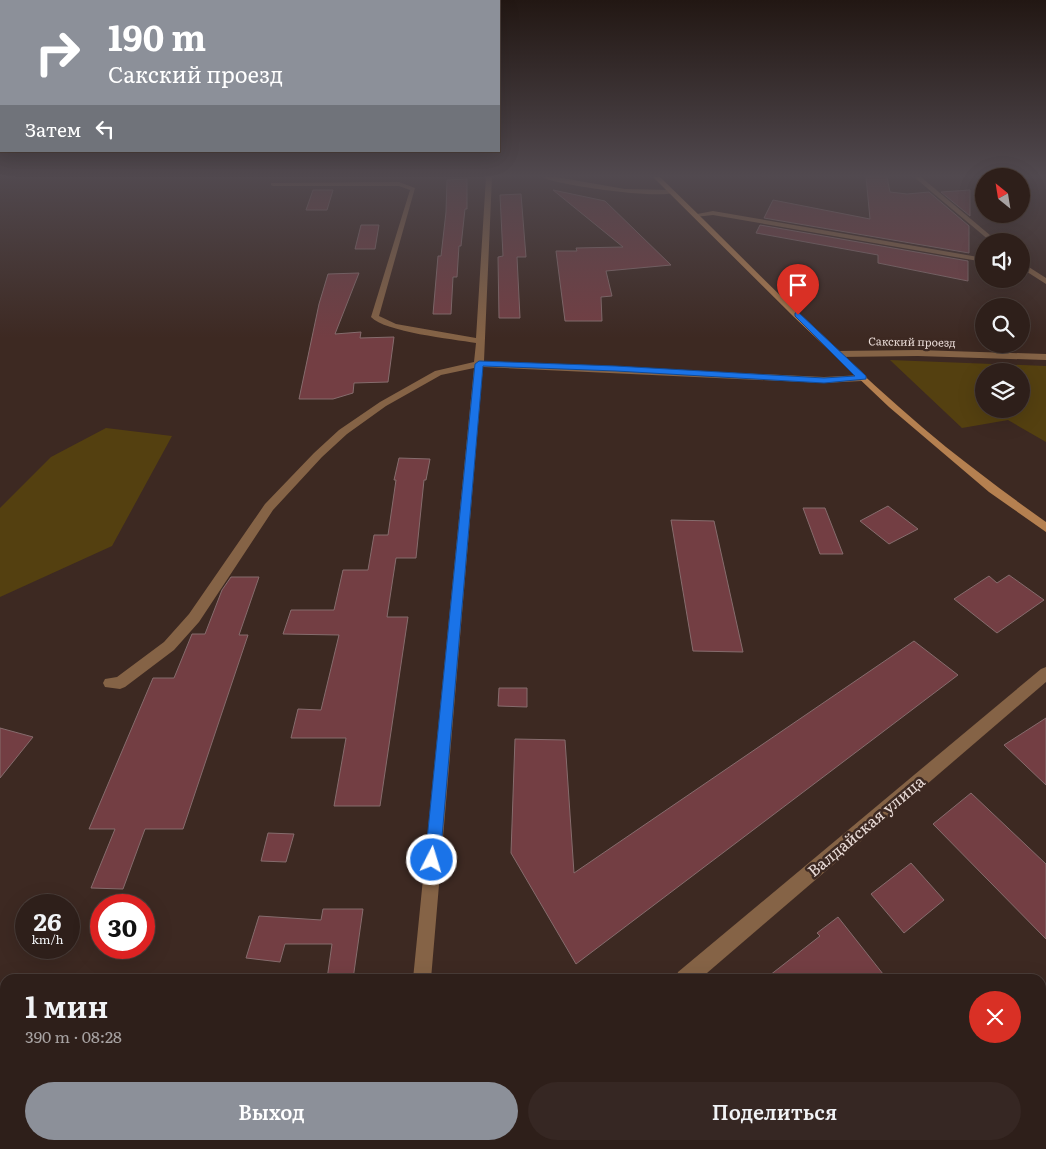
<!DOCTYPE html>
<html lang="ru">
<head>
<meta charset="utf-8">
<style>
	body { margin:0; font-family:Literata,serif; background:#362723; color:#f1f3f6; height:100vh; display:flex; flex-direction:column; font-size:19px; white-space:nowrap }
	* { box-sizing:border-box; margin:0 }
	p { font-size:16px; color:#a7a2a2 }
	.icon { flex:none; width:28px; height:28px; fill:none; stroke:currentColor; stroke-width:2; stroke-linecap:round; stroke-linejoin:round }
	.map { position:relative; flex:1; overflow:hidden }
	.side { position:absolute; left:0px; top:974px; width:1046px; height:176px; display:flex; flex-direction:column; background:#2e1f1a; border-radius:15px 15px 0 0; box-shadow:0 5px 20px #0002,0 0 0 1px #493d39 }
	.side>* { flex:none }
	.hud { position:absolute; left:0px; top:0px; width:500px; height:152px; box-shadow:0 5px 20px #0002,0 0 0 1px #493d39; background:#8c9099; color:#fff; overflow:hidden }
	.needle { width:32px; rotate:330deg }
	.fabs { position:absolute; left:975px; top:168px; display:grid; gap:10px }
	.fabs a { display:grid; place-items:center; width:55px; height:55px; border-radius:50%; background:#2e1f1a; box-shadow:0 5px 20px #0002,0 0 0 1px #493d39; font-size:25px }
	.speed { position:absolute; left:15px; top:894px; display:flex; gap:10px; font-size:25px; font-weight:700; text-align:center }
	.speed>* { display:grid; place-content:center; width:65px; height:65px; border-radius:50%; background:#2e1f1a; box-shadow:0 5px 20px #0002,0 0 0 1px #493d39; line-height:1 }
	.speed small { font-size:12px; font-weight:400 }
	.speed .limit { border:8px solid #d22; background:#fff; color:#111 }
	.pin { position:absolute; display:grid; place-items:center; width:42px; height:42px; color:#fff; margin:-51px -21px; border-radius:50% 50% 50% 0; rotate:-45deg; box-shadow:0 0 5px #0007 }
	.pin .icon { rotate:45deg }
	.me { position:absolute; width:55px; margin:-28px; rotate:5deg; stroke-linejoin:round; filter:drop-shadow(0 0 4px #0008) }
	.turn { display:flex; align-items:center; gap:18px; height:105px; padding:0 25px; font-size:22px }
	.turn .icon { width:65px; height:65px; stroke-width:2.5 }
	.turn b { display:block; font-size:35px; line-height:42px }
	.then { display:flex; align-items:center; height:48px; padding:0 25px; background:#0003; gap:10px; font-size:19px }
	.round { display:grid; place-items:center; flex:none; width:52px; height:52px; border-radius:26px; background:#362723 }
	.head { display:flex; align-items:center; justify-content:space-between; height:85px; padding:0 25px }
	h1 { font-size:30px; font-weight:600; line-height:38px }
	.primary-button { display:flex; gap:10px; margin-top:auto; padding:10px 25px }
	.primary-button a { flex:1; height:58px; border-radius:30px; background:#8c9099; color:#fff; font-size:20px; font-weight:600; line-height:58px; text-align:center }
	.primary-button a+a { background:#362723; color:#f1f3f6 }
	.map>svg:first-child { display:block }
	.green { fill:#544010; fill-rule:evenodd }
	.building { fill:#733e43; stroke:#866c6d }
	.lines { fill:none; stroke-linecap:round; stroke-linejoin:round }
	.minor { fill:#856346; fill-rule:evenodd }
	.secondary { fill:#b58050; fill-rule:evenodd }
	.route { fill:#1a73e8; stroke:#114b97 }
	.labels { text-anchor:middle; stroke-width:5; stroke-linejoin:round; paint-order:stroke }
	.far-street-label { font-size:11px; fill:#e9dbd7; stroke:#3d2922 }
	.near-street-label { font-size:16px; fill:#e9dbd7; stroke:#3d2922 }
</style>
</head>
<body>
<div class="map">
<svg width="1046" height="1149" viewBox="0 0 1046 1149">
	<rect width="100%" height="100%" fill="#3d2922"/>
	<g class="green">
		<path d="M 890,360 L 1046,366 L 1046,442 L 1008,420 L 962,428 ZM 984,371 L 1021,371 L 1021,409 L 984,409 Z"/>
		<path d="M 106,428 L 172,436 L 112,546 L 0,597 L 0,508 L 51,457 Z"/>
	</g>
	<g class="building">
		<path d="M 866,177 L 887,177 L 890,192 L 907,194 L 929,192 L 969,226 L 969,253 L 764,218 L 773,200 L 870,219 Z"/>
		<path d="M 467,179 L 467,209 L 465,209 L 461,246 L 459,246 L 457,277 L 453,277 L 451,314 L 433,314 L 438,256 L 441,256 L 446,212 L 447,180 Z"/>
		<path d="M 313,190 L 333,190 L 327,210 L 306,210 Z"/>
		<path d="M 553,190 L 605,201 L 671,265 L 606,271 L 612,296 L 601,297 L 602,321 L 565,321 L 556,251 L 577,251 L 576,248 L 623,247 Z"/>
		<path d="M 970,190 L 970,216 L 941,192 Z"/>
		<path d="M 521,194 L 526,257 L 517,257 L 520,318 L 499,318 L 498,257 L 503,256 L 500,195 Z"/>
		<path d="M 361,225 L 379,225 L 375,249 L 355,249 Z"/>
		<path d="M 760,225 L 968,261 L 968,281 L 878,263 L 878,255 L 756,233 Z"/>
		<path d="M 359,273 L 335,334 L 361,332 L 360,338 L 394,337 L 388,382 L 354,383 L 353,393 L 333,399 L 299,399 L 319,304 L 328,274 Z"/>
		<path d="M 399,458 L 430,459 L 426,480 L 424,480 L 416,558 L 396,558 L 387,617 L 408,617 L 380,806 L 334,806 L 346,738 L 291,738 L 298,709 L 321,710 L 339,635 L 283,634 L 291,610 L 334,610 L 343,570 L 368,570 L 374,535 L 388,535 L 396,480 L 394,480 Z"/>
		<path d="M 888,506 L 918,529 L 889,544 L 860,521 Z"/>
		<path d="M 803,508 L 825,508 L 843,554 L 820,554 Z"/>
		<path d="M 671,520 L 714,521 L 743,652 L 693,651 Z"/>
		<path d="M 1009,575 L 1044,600 L 997,633 L 954,599 L 989,576 L 997,583 Z"/>
		<path d="M 231,577 L 259,577 L 239,635 L 248,635 L 183,829 L 145,829 L 123,889 L 91,888 L 115,829 L 89,829 L 153,678 L 174,678 L 192,634 L 205,634 L 222,590 Z"/>
		<path d="M 914,641 L 958,675 L 576,964 L 511,853 L 515,739 L 565,740 L 574,873 Z"/>
		<path d="M 499,688 L 527,688 L 527,707 L 498,706 Z"/>
		<path d="M 1046,718 L 1046,785 L 1004,745 Z"/>
		<path d="M 0,728 L 33,737 L 0,778 Z"/>
		<path d="M 971,793 L 1046,864 L 1046,939 L 933,824 Z"/>
		<path d="M 268,833 L 294,834 L 286,862 L 261,861 Z"/>
		<path d="M 911,863 L 944,900 L 904,933 L 871,894 Z"/>
		<path d="M 323,909 L 363,909 L 353,979 L 327,979 L 332,944 L 285,944 L 280,962 L 246,958 L 259,916 L 321,920 Z"/>
		<path d="M 838,917 L 887,979 L 765,979 L 820,936 L 817,933 Z"/>
	</g>
	<g class="lines">
		<g class="minor">
			<path d="M 486,177 L 492,177 L 484,361 L 824,377 L 862,375 L 867,378 L 862,381 L 824,383 L 483,367 L 431,979 L 413,979 L 474,368 L 441,375 L 386,406 L 347,434 L 322,457 L 273,510 L 199,622 L 174,650 L 125,687 L 120,689 L 105,687 L 103,683 L 105,679 L 117,677 L 164,642 L 189,614 L 265,504 L 314,453 L 339,430 L 380,402 L 435,371 L 474,362 L 476,343 C 452,339 385,332 371,317 L 410,190 L 399,186 L 273,186 L 271,185 L 271,183 L 399,182 L 415,188 L 379,316 L 396,324 L 476,338 Z"/>
			<path d="M 542,177 L 556,177 L 625,189 L 672,190 L 675,192 C 663,200 555,185 542,177 Z"/>
			<path d="M 914,177 L 921,177 L 997,241 L 990,241 Z"/>
			<path d="M 713,211 L 984,258 L 984,262 L 713,215 L 695,217 L 692,215 Z"/>
			<path d="M 1021,262 L 1046,278 L 1046,284 L 1021,268 Z"/>
			<path d="M 918,350 L 1046,354 L 1046,360 L 918,356 L 838,357 L 833,354 L 838,351 Z"/>
			<path d="M 1046,667 L 1046,682 L 700,979 L 676,979 L 678,972 L 1041,669 Z"/>
			<path d="M 387,1145 L 409,1145 L 408,1149 L 386,1149 Z"/>
		</g>
		<path class="secondary" d="M 653,177 L 660,177 C 754,268 845,364 946,447 C 979,473 1012,498 1046,522 L 1046,532 L 989,492 L 889,407 L 794,317 Z"/>
	</g>
	<linearGradient id="sky" x2="0" y2="1"><stop stop-color="#221713"/><stop offset="0.52" stop-color="#51494f"/><stop offset="1" stop-color="#51494f" stop-opacity="0"/></linearGradient>
	<rect width="1046" height="338" fill="url(#sky)"/>
	<path class="route" d="M 798,312 L 866,376 L 866,379 L 824,383 L 616,371 L 483,366 L 440,860 L 438,866 L 432,868 L 427,866 L 425,860 L 475,364 L 479,361 L 616,366 L 824,378 L 855,376 L 795,316 L 795,313 Z"/>
	<g class="labels">
		<g class="far-street-label">
			<text transform="translate(912 342) rotate(1)" y="4">Сакский проезд</text>
		</g>
		<g class="near-street-label">
			<text transform="translate(866 826) rotate(-40)" y="6">Валдайская улица</text>
		</g>
	</g>
</svg>
<div class="fabs">
<a><svg class="needle" viewBox="-14 -14 28 28"><path d="M0-13l5 13h-10z" fill="#e53935"/><path d="M0 13l5-13h-10z" fill="#a7a2a2"/></svg></a>
<a><svg class="icon" aria-label="sound" viewBox="0 0 24 24"><path d="M4 9h4l5-4v14l-5-4H4zM17 9q2 3 0 6"/></svg></a>
<a><svg class="icon" aria-label="search" viewBox="0 0 24 24"><circle cx="10" cy="10" r="6"/><path d="M15 15l6 6"/></svg></a>
<a><svg class="icon" aria-label="layers" viewBox="0 0 24 24"><path d="M12 4l9 5-9 5-9-5zM3 14l9 5 9-5"/></svg></a>
</div>
<div class="speed"><div>26<small>km/h</small></div><div class="limit">30</div></div>
<div class="pin" style="left:798px;top:315px;background:#d93025"><svg class="icon" aria-label="arrive" viewBox="0 0 24 24"><path d="M6 21V4h12l-3 4 3 4H6"/></svg></div>
<svg class="me" style="left:432px;top:860px" viewBox="-20 -20 40 40"><circle r="17" fill="#1a73e8" stroke="#fff" stroke-width="3"/><path d="M0-11L8 9 0 5-8 9z" fill="#fff"/></svg>
<div class="hud">
<div class="turn"><svg class="icon" aria-label="right" viewBox="0 0 24 24"><path d="M7 20v-9h11M14 6l5 5-5 5"/></svg><div><b>190 m</b>Сакский проезд</div></div>
<div class="then">Затем<svg class="icon" aria-label="left" viewBox="0 0 24 24"><path d="M17 20v-9H6M10 6l-5 5 5 5"/></svg></div>
</div>
<section class="side">
<div class="head"><div><h1>1 мин</h1><p>390 m · 08:28</p></div><a class="round" style="background:#d93025;color:#fff"><svg class="icon" aria-label="close" viewBox="0 0 24 24"><path d="M6 6l12 12M18 6L6 18"/></svg></a></div>
<div class="primary-button"><a>Выход</a><a>Поделиться</a></div>
</section>
</div>
</body>
</html>
